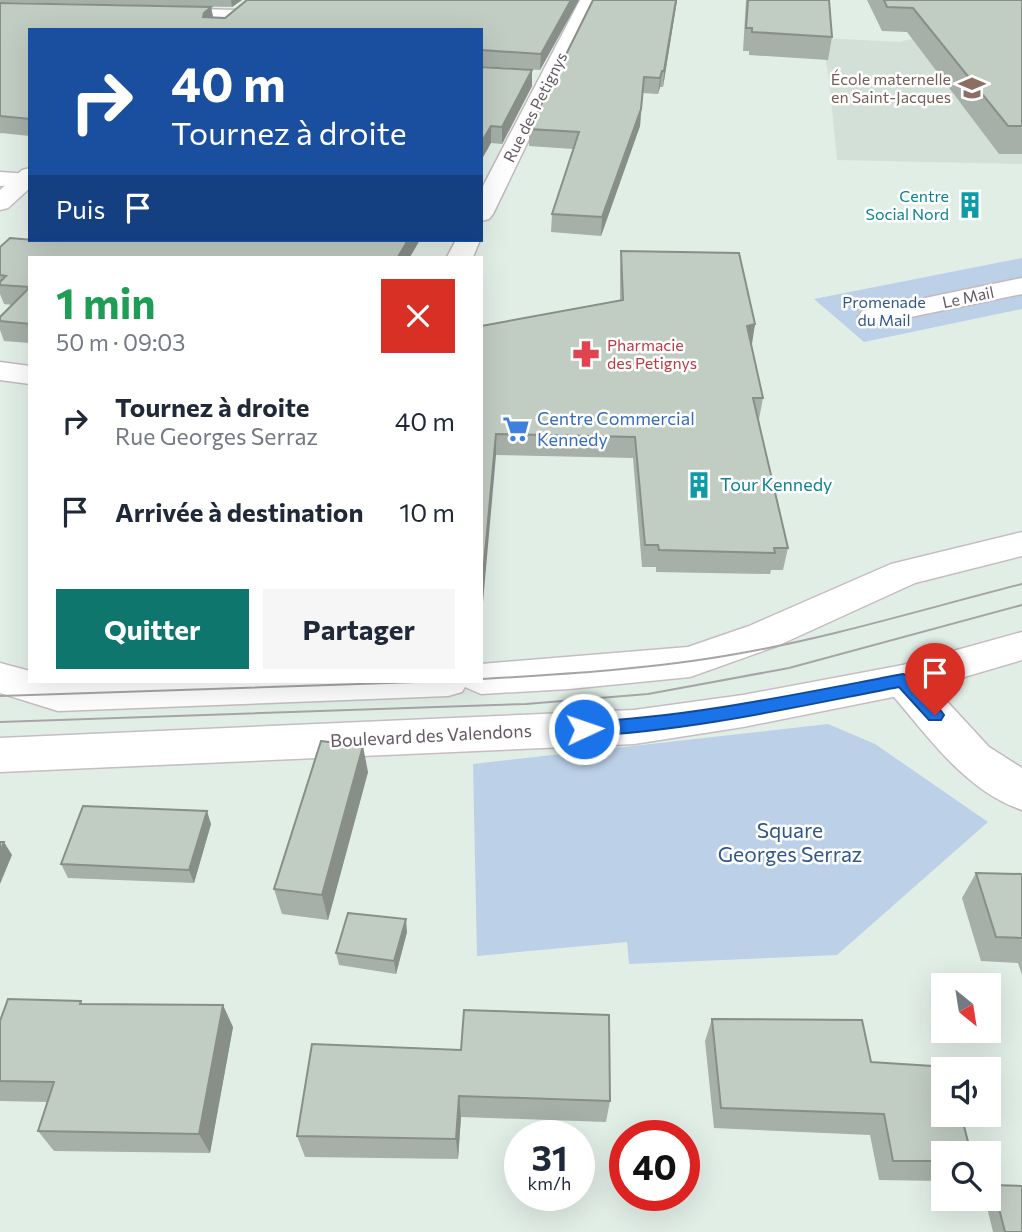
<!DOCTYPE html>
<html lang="fr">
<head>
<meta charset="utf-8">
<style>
	body { margin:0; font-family:Commissioner,sans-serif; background:#f6f6f7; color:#1f2937; height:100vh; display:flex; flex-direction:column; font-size:26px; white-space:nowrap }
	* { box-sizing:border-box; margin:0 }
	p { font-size:23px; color:#747a83 }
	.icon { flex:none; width:38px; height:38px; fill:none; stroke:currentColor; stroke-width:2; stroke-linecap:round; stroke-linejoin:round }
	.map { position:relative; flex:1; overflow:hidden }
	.sheet { position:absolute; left:28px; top:256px; width:455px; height:427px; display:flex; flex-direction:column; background:#fff; border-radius:0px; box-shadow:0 7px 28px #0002 }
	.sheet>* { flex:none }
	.guide { position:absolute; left:28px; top:28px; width:455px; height:214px; border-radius:0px; box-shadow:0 7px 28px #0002; background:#1a4fa0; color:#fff; overflow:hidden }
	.needle { width:46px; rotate:150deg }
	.tools { position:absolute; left:931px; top:973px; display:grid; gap:14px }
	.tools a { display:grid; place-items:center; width:70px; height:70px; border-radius:0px; background:#fff; box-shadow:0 7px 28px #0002; font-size:35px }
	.speed { position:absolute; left:504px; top:1120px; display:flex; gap:14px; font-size:35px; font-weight:700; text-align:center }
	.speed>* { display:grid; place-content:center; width:91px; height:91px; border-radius:50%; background:#fff; box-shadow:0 7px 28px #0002; line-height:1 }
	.speed small { font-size:18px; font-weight:400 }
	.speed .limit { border:10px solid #d22; background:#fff; color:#111 }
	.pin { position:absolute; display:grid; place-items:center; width:60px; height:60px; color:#fff; margin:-72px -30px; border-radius:50% 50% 50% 0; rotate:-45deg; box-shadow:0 0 7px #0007 }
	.pin .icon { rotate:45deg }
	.me { position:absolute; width:77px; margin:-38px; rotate:87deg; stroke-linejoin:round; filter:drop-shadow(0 0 5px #0008) }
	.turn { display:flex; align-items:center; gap:24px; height:147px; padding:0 28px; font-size:32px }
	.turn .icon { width:91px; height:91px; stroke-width:2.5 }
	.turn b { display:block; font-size:49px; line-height:60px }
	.then { display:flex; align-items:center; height:66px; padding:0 28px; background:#0003; gap:14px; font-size:26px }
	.round { display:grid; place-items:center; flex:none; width:74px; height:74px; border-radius:0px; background:#f6f6f7 }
	.headline { display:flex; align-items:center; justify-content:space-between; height:119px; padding:0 28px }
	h1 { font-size:42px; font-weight:700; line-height:52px; color:#1e9e55 }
	.cta { display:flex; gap:14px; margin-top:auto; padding:14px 28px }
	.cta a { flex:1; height:80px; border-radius:0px; background:#0f766e; color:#fff; font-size:28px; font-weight:700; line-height:80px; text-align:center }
	.cta a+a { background:#f6f6f7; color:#1f2937 }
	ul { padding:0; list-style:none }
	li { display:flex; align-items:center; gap:21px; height:91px; padding:0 28px }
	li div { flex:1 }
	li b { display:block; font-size:26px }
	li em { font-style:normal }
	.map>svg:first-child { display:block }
	.education { fill:#d2e0d7 }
	.green { fill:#bcd0e8 }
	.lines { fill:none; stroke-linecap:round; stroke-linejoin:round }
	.street-casing { stroke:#c2b9c0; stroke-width:3 }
	.secondary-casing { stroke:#c6bcc4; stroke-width:3 }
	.street { fill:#fff; fill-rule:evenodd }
	.secondary { fill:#fff; fill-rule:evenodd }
	.tram { stroke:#a7a4a7; stroke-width:2 }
	.wall { fill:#a6afa8 }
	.shaded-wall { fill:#878f88 }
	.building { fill:#c1ccc3; stroke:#878f88; stroke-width:2 }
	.route { fill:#1a73e8; stroke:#114b97; stroke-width:2 }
	.labels { text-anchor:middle; stroke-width:5; stroke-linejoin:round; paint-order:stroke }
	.far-education-label { font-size:16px; fill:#785e54; stroke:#fff; text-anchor:end }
	.far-street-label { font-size:16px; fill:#645a63; stroke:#fff }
	.far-culture-label { font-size:16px; fill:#0d838f; stroke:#fff; text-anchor:end }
	.far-park-label { font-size:16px; fill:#31568c; stroke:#fff }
	.far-health-label { font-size:16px; fill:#be3a42; stroke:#fff; text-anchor:start }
	.shop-label { font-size:18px; fill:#366cbe; stroke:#fff; text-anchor:start }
	.culture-label { font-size:18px; fill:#0d838f; stroke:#fff; text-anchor:start }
	.street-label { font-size:18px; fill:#645a63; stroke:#fff }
	.near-park-label { font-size:21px; fill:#31568c; stroke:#fff }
</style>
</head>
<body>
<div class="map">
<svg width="1022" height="1232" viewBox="0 0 1022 1232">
	<rect width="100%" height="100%" fill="#e1eee6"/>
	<path class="education" d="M 1022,8 L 1022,164 L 837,160 L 829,79 L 822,38 L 900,42 Z"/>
	<g class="green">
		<path d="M 1022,258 L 1022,309 L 864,342 L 814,299 Z"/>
		<path d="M 828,724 L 875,744 L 988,822 L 837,955 L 629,964 L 627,942 L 477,956 L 473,764 Z"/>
	</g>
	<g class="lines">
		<defs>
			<g id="street">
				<path d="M 580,0 L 596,0 L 493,214 L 489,219 L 481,221 L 481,190 Z"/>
				<path d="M 161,8 L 236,10 L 244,15 L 236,20 L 155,17 L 153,13 Z"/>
				<path d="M 0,172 L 30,174 L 30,184 L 0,186 Z"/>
				<path d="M 456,240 L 480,240 L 473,257 L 447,257 Z"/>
				<path d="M 1022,278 L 1022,294 L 872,325 L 862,323 L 858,317 L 862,311 L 872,309 Z"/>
				<path d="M 0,362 L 30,366 L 30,384 L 0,380 Z"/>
				<path d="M 903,665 L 917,669 L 989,747 L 1022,768 L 1022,810 C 965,791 927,735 889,691 L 883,680 L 889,669 Z"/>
			</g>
			<g id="secondary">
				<path d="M 30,168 L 30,188 L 8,208 L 0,210 L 0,190 L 22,170 Z"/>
				<path d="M 1022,532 L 1022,556 L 915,583 L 777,646 L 690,677 L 569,689 L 481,694 L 465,687 L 462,692 L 448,696 L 58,711 L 0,693 L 0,663 L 30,671 L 30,681 L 481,681 L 481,664 L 688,647 L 749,626 L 891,564 Z"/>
				<path d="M 1022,632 L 1022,660 L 903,695 L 743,727 L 634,744 L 0,772 L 0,738 L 634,710 L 743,695 L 903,665 Z"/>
			</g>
		</defs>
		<use href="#street" class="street-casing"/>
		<use href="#secondary" class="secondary-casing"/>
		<use href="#street" class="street"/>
		<use href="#secondary" class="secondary"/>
		<g class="tram">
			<path d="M 481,679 C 566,674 652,669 736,654 C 833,637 927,608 1022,584"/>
			<path d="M 0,696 L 448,681"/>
			<path d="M 0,722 L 526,704 L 648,694 L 789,668 L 1022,605"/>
		</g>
	</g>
	<g class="wall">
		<path d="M 0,0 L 242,0 L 232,7 L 0,2 Z"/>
		<path d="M 247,0 L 579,0 L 540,70 L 481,66 L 481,30 L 30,30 L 30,136 L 1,133 L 0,134 L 0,3 L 211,7 L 213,17 L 225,18 Z"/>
		<path d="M 593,0 L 677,0 L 663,87 L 660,87 L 658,94 L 643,93 L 640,126 L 601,236 L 551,232 L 552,214 L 573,149 L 529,146 L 529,129 Z"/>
		<path d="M 746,0 L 829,0 L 832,37 L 828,60 L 749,55 L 749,51 L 743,51 Z"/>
		<path d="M 867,0 L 1022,0 L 1022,154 L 999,154 L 907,32 L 882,31 Z"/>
		<path d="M 481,67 L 532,70 L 532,86 L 502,144 L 491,143 Z"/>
		<path d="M 30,240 L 221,240 L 220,241 L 420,240 L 30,257 L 30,343 L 4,341 L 0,330 L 0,317 L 12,305 L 4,304 L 0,294 L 0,247 Z"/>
		<path d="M 621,251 L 755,324 L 751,344 L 763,398 L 759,419 L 758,419 L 788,548 L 783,570 L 771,570 L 770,574 L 656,572 L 656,567 L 642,567 L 633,458 L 496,455 L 481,326 L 620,300 L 620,270 Z"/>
		<path d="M 368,772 L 328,920 L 282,914 L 274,889 Z"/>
		<path d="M 211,824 L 194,883 L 68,878 L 61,864 Z"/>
		<path d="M 976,873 L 1022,874 L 1022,975 L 1018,963 L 981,961 L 962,898 Z"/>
		<path d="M 407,932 L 396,974 L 339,965 L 336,953 Z"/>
		<path d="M 81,1001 L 82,1004 L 233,1027 L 210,1153 L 54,1151 L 38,1131 L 48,1102 L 0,1101 L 0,1021 Z"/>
		<path d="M 712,1019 L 871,1062 L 943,1153 L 943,1181 L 879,1180 L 870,1135 L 714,1128 L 705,1041 Z"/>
		<path d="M 312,1044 L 610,1101 L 606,1122 L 461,1117 L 458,1159 L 305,1157 L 297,1136 Z"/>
		<path d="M 993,1185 L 1022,1232 L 993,1232 L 985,1199 L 989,1199 L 989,1190 Z"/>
	</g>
	<g class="shaded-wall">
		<path d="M 231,0 L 242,0 L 232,7 Z"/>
		<path d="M 571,0 L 579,0 L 540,70 L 541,54 Z"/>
		<path d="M 676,0 L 677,0 L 663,87 L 664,71 Z"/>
		<path d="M 211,7 L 214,22 L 203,17 L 204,13 Z"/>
		<path d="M 532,70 L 532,86 L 502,144 L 502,127 Z"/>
		<path d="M 662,71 L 660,87 L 658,94 L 660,78 Z"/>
		<path d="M 641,109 L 640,126 L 601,236 L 602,217 Z"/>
		<path d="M 491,126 L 491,143 L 481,161 L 481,143 Z"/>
		<path d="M 408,240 L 420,240 L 410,257 L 398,257 Z"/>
		<path d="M 755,324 L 752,344 L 744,346 L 747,326 Z"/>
		<path d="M 496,434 L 496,455 L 481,625 L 481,597 Z"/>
		<path d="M 363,746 L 368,772 L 328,920 L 322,895 Z"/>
		<path d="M 207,811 L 211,824 L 194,883 L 189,870 Z"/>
		<path d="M 4,842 L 12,855 L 0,884 L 0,852 Z"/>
		<path d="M 406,919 L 407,932 L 396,974 L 394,961 Z"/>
		<path d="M 223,1005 L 233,1027 L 210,1153 L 199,1134 Z"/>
		<path d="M 459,1096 L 461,1117 L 458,1159 L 456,1139 Z"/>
	</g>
	<g class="building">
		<path d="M 247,0 L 571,0 L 541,54 L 481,50 L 481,30 L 30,30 L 30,119 L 0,116 L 0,3 L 211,7 L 204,13 L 203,17 L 225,18 Z"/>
		<path d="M 593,0 L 676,0 L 664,71 L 662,71 L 660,78 L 644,77 L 641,109 L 602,217 L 552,214 L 579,132 L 529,129 Z"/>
		<path d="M 748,0 L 829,0 L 832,37 L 752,32 L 752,28 L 746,28 Z"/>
		<path d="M 884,0 L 1022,0 L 1022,126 L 1008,126 L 913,8 L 887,7 Z"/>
		<path d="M 481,67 L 532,70 L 502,127 L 491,126 L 481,143 Z"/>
		<path d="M 10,238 L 45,241 L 408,240 L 398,257 L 30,257 L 30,287 L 0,285 L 0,282 L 6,276 L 0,275 L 0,247 Z"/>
		<path d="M 621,251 L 739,253 L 755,324 L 747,326 L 763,398 L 753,398 L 788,548 L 774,548 L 775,553 L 659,550 L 658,545 L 645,545 L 635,437 L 496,434 L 481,597 L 481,326 L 623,300 Z"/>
		<path d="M 30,287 L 30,324 L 0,321 L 0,317 Z"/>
		<path d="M 321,741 L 363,746 L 322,895 L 274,889 Z"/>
		<path d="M 83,806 L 207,811 L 189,870 L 61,864 Z"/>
		<path d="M 0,842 L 4,842 L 0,852 Z"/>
		<path d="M 976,873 L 1022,874 L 1022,938 L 996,937 Z"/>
		<path d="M 348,913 L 406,919 L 394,961 L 336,953 Z"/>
		<path d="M 8,999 L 81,1001 L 80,1004 L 223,1005 L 199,1134 L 38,1131 L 54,1082 L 0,1081 L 0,1021 Z"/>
		<path d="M 464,1010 L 609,1015 L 610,1101 L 459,1096 L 456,1139 L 297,1136 L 312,1044 L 461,1050 Z"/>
		<path d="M 712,1019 L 862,1020 L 871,1062 L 948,1067 L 949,1069 L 943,1069 L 943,1115 L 961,1115 L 971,1153 L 943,1153 L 943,1161 L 893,1161 L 884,1114 L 721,1108 Z"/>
		<path d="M 993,1185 L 1022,1186 L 1022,1232 L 1005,1232 Z"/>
	</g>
	<path class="route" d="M 903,674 L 909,676 L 941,711 L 944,715 L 941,720 L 929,720 L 899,687 C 795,707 690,731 584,736 L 578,734 L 575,729 L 578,724 L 584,722 C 691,717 797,694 903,674 Z"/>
	<defs>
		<symbol id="school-bare" viewBox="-9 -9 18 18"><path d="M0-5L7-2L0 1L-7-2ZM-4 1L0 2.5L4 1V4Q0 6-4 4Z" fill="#8d6e63" stroke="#fff" stroke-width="2.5" paint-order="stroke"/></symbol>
		<symbol id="building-bare" viewBox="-9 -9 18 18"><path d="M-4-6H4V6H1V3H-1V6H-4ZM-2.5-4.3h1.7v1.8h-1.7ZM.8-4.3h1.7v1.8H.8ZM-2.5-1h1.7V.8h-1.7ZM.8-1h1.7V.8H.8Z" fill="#0f9aa8" stroke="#fff" stroke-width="2.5" paint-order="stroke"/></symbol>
		<symbol id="pharmacy-bare" viewBox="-9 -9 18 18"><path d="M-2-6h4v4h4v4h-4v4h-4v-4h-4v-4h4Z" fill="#e0444e" stroke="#fff" stroke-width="2.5" paint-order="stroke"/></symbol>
		<symbol id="supermarket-bare" viewBox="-9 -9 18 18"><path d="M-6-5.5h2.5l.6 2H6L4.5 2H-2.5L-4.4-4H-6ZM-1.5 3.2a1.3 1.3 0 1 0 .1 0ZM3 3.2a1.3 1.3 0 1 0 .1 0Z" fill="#3f7fe0" stroke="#fff" stroke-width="2.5" paint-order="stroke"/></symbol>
	</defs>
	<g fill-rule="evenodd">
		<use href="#school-bare" x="953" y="69" width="38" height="38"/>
		<use href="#building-bare" x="951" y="186" width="38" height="38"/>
		<use href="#pharmacy-bare" x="567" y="335" width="38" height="38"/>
		<use href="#supermarket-bare" x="497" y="410" width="38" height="38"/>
		<use href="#building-bare" x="680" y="466" width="38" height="38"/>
	</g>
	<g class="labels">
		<g class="far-education-label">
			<text x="951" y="85">École maternelle<tspan x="951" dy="18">en Saint-Jacques</tspan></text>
		</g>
		<g class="far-street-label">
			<text transform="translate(535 107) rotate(-63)" y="6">Rue des Petignys</text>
			<text transform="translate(968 297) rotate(-12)" y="6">Le Mail</text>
		</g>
		<g class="far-culture-label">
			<text x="949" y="202">Centre<tspan x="949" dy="18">Social Nord</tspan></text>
		</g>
		<g class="far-park-label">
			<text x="884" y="308">Promenade<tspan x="884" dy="18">du Mail</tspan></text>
		</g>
		<g class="far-health-label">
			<text x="607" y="351">Pharmacie<tspan x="607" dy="18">des Petignys</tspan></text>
		</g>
		<g class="shop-label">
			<text x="537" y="425">Centre Commercial<tspan x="537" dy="21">Kennedy</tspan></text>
		</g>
		<g class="culture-label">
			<text x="720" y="491">Tour Kennedy</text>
		</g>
		<g class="street-label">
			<text transform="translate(431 736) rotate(-3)" y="6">Boulevard des Valendons</text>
		</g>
		<g class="near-park-label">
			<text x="790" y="838">Square<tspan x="790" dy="24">Georges Serraz</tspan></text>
		</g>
	</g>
</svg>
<div class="tools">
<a><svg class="needle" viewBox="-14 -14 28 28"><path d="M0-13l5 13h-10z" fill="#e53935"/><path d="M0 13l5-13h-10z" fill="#747a83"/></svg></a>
<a><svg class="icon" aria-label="sound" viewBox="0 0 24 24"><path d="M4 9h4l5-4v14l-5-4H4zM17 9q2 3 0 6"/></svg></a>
<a><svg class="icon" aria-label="search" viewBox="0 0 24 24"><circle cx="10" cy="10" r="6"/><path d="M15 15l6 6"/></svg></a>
</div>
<div class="speed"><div>31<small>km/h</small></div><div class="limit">40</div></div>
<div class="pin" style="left:935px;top:715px;background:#d93025"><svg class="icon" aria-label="arrive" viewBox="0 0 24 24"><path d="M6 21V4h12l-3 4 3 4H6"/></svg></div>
<svg class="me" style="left:584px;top:729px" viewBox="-20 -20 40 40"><circle r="17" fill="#1a73e8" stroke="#fff" stroke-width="3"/><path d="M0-11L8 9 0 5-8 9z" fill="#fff"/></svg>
<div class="guide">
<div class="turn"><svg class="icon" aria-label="right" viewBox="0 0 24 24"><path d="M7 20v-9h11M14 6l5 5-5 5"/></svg><div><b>40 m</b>Tournez à droite</div></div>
<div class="then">Puis<svg class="icon" aria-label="arrive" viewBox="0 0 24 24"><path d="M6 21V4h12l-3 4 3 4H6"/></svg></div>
</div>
<section class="sheet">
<div class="headline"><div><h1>1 min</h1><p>50 m · 09:03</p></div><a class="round" style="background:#d93025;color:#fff"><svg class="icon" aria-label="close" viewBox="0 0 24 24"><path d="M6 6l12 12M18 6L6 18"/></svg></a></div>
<ul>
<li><svg class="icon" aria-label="right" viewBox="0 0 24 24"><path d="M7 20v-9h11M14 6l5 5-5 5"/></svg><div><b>Tournez à droite</b><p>Rue Georges Serraz</p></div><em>40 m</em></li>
<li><svg class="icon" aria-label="arrive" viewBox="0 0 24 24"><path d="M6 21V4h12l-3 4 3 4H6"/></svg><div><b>Arrivée à destination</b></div><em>10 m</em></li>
</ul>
<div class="cta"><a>Quitter</a><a>Partager</a></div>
</section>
</div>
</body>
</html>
